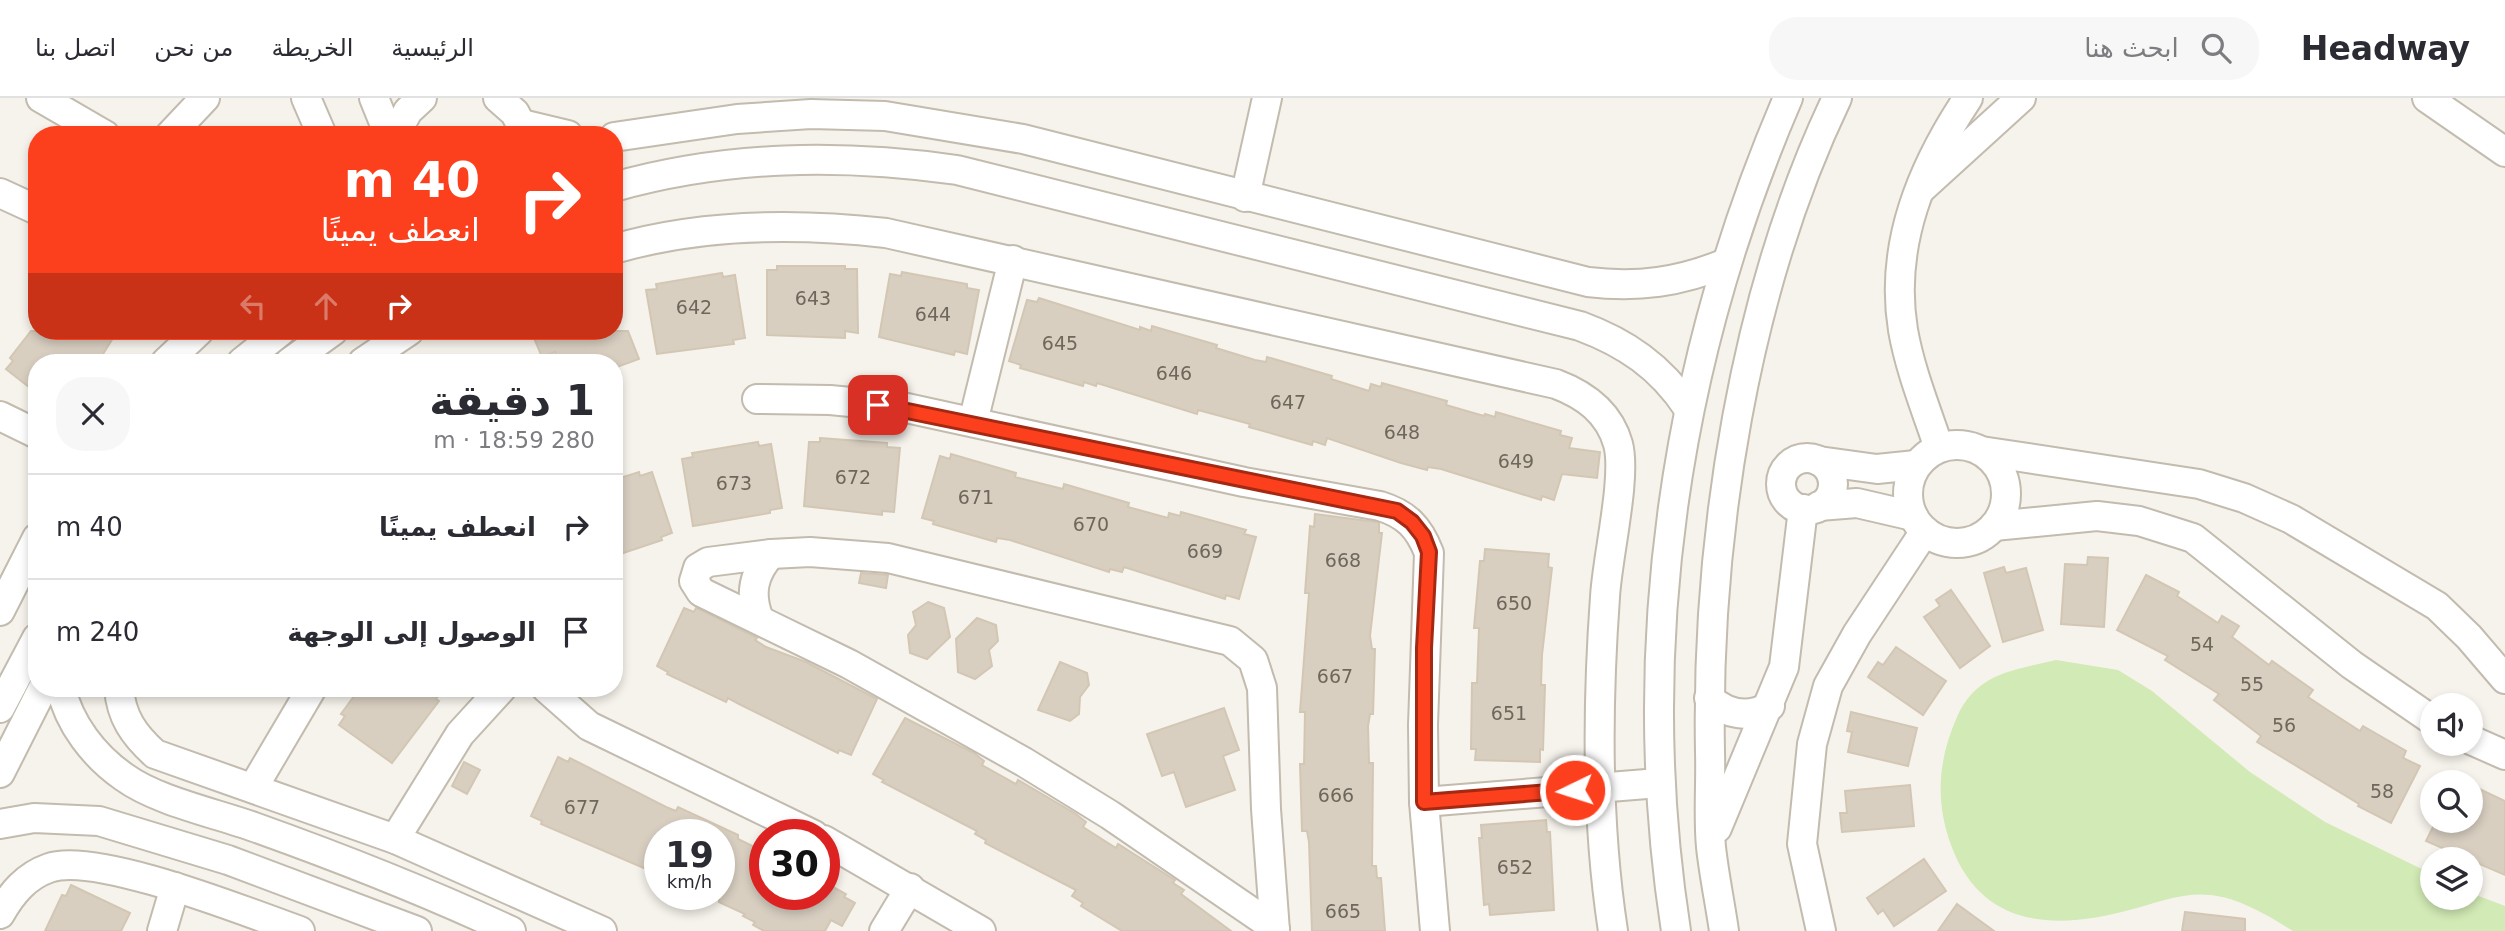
<!DOCTYPE html>
<html lang="ar">
<head>
<meta charset="utf-8">
<style>
	body { margin:0; font-family:"DejaVu Sans",Vazirmatn,sans-serif; background:#f7f7f7; color:#2b2b33; direction:rtl; height:100vh; display:flex; flex-direction:column; font-size:26px; white-space:nowrap }
	* { box-sizing:border-box; margin:0 }
	p { font-size:23px; color:#7c7c81 }
	.icon { flex:none; width:38px; height:38px; fill:none; stroke:currentColor; stroke-width:2; stroke-linecap:round; stroke-linejoin:round }
	.map { position:relative; flex:1; overflow:hidden; direction:ltr }
	.sheet { position:absolute; left:28px; top:256px; width:595px; height:343px; display:flex; flex-direction:column; background:#fff; border-radius:28px; box-shadow:0 4px 10px #0003; direction:rtl }
	.sheet>* { flex:none }
	.guide { position:absolute; left:28px; top:28px; width:595px; height:214px; border-radius:28px; box-shadow:0 4px 10px #0003; direction:rtl; background:#fc3f1d; color:#fff; overflow:hidden }
	.fabs { position:absolute; left:2420px; top:595px; display:grid; gap:14px }
	.fabs a { display:grid; place-items:center; width:63px; height:63px; border-radius:50%; background:#fff; box-shadow:0 4px 10px #0003; font-size:35px }
	.speed { position:absolute; left:644px; top:721px; display:flex; gap:14px; font-size:35px; font-weight:700; text-align:center }
	.speed>* { display:grid; place-content:center; width:91px; height:91px; border-radius:50%; background:#fff; box-shadow:0 4px 10px #0003; line-height:1 }
	.speed small { font-size:18px; font-weight:400 }
	.speed .limit { border:10px solid #d22; background:#fff; color:#111 }
	.pin { position:absolute; display:grid; place-items:center; width:60px; height:60px; color:#fff; margin:-30px; border-radius:14px; box-shadow:0 4px 10px #0006 }
	.me { position:absolute; width:77px; margin:-38px; rotate:266deg; stroke-linejoin:round; filter:drop-shadow(0 0 5px #0008) }
	.turn { display:flex; align-items:center; gap:24px; height:147px; padding:0 28px; font-size:32px }
	.turn .icon { width:91px; height:91px; stroke-width:2.5 }
	.turn b { display:block; font-size:49px; line-height:60px }
	.lanes { display:flex; align-items:center; height:66px; padding:0 28px; background:#0003; justify-content:center; gap:35px; direction:ltr }
	.lanes .off { opacity:.35 }
	.round { display:grid; place-items:center; flex:none; width:74px; height:74px; border-radius:28px; background:#f7f7f7 }
	.headline { display:flex; align-items:center; justify-content:space-between; height:119px; padding:0 28px }
	h1 { font-size:42px; font-weight:800; line-height:52px }
	ul { padding:0; list-style:none }
	li { display:flex; align-items:center; gap:21px; height:105px; padding:0 28px; border-top:2px solid #e1e1e2 }
	li div { flex:1 }
	li b { display:block; font-size:26px }
	li em { font-style:normal }
	header { display:flex; align-items:center; gap:42px; box-sizing:border-box; height:98px; padding:0 35px; background:#fff; border-bottom:2px solid #e1e1e2 }
	header strong { font-size:33px }
	nav { display:flex; gap:38px; margin-inline-start:auto; font-size:24px }
	.search { width:490px; height:63px; background:#f7f7f7; display:flex; align-items:center; gap:18px; box-sizing:border-box; padding:0 24px; border-radius:28px; color:#7c7c81; font-size:26px }
	.map>svg:first-child { display:block }
	.green { fill:#d2eab5 }
	.building { fill:#d8cfc1; stroke:#d3c7b4; stroke-width:2 }
	.lines { fill:none; stroke-linecap:round; stroke-linejoin:round }
	.minor-casing { stroke:#c2bbae; stroke-width:32 }
	.minor { stroke:#fff; stroke-width:28 }
	.route-casing { stroke:#a42913; stroke-width:18 }
	.route { stroke:#fc3f1d; stroke-width:12 }
	.labels { text-anchor:middle; stroke-width:5; stroke-linejoin:round; paint-order:stroke }
	.number-label { font-size:19px; fill:#6e675b }
</style>
</head>
<body>
<header>
<strong>Headway</strong>
<div class="search"><svg class="icon" aria-label="search" viewBox="0 0 24 24"><circle cx="10" cy="10" r="6"/><path d="M15 15l6 6"/></svg>ابحث هنا</div>
<nav><a>الرئيسية</a><a>الخريطة</a><a>من نحن</a><a>اتصل بنا</a></nav>
</header>
<div class="map">
<svg width="2505" height="833" viewBox="0 0 2505 833">
	<rect width="100%" height="100%" fill="#f6f3ec"/>
	<path class="green" d="M 2056,562 L 2118,572 L 2152,593 L 2250,674 L 2325,724 L 2432,776 L 2432,800 L 2471,800 L 2471,795 L 2505,808 L 2505,833 L 2293,833 C 2269,818 2239,800 2211,797 C 2183,794 2159,804 2133,811 C 2058,832 1982,832 1951,747 C 1935,704 1938,661 1957,619 C 1976,575 2014,572 2056,562 Z"/>
	<g class="building">
		<path d="M 777,168 L 845,168 L 845,171 L 857,171 L 858,235 L 845,233 L 845,240 L 767,237 L 767,172 L 777,172 Z"/>
		<path d="M 902,174 L 967,186 L 967,190 L 979,192 L 967,256 L 955,253 L 954,257 L 879,239 L 890,176 L 901,178 Z"/>
		<path d="M 722,175 L 723,179 L 735,177 L 745,240 L 733,242 L 734,246 L 657,256 L 646,192 L 657,191 L 656,186 Z"/>
		<path d="M 1039,200 L 1140,232 L 1140,229 L 1151,233 L 1152,228 L 1217,247 L 1216,250 L 1255,262 L 1266,264 L 1267,259 L 1332,278 L 1331,281 L 1369,293 L 1371,286 L 1381,289 L 1382,285 L 1447,303 L 1446,307 L 1484,318 L 1485,316 L 1495,319 L 1496,314 L 1561,333 L 1560,337 L 1572,340 L 1569,350 L 1600,354 L 1597,380 L 1562,376 L 1554,402 L 1542,398 L 1541,402 L 1441,371 L 1428,369 L 1427,372 L 1401,365 L 1327,340 L 1325,347 L 1313,343 L 1312,347 L 1249,329 L 1250,326 L 1198,312 L 1197,316 L 1097,285 L 1096,288 L 1084,284 L 1083,288 L 1020,270 L 1021,267 L 1009,263 L 1027,202 L 1037,204 Z"/>
		<path d="M 31,233 L 103,233 L 113,240 L 98,264 L 37,264 L 37,279 L 29,289 L 6,271 L 13,263 L 10,260 Z"/>
		<path d="M 531,233 L 628,233 L 639,261 L 614,270 L 614,264 L 559,264 L 555,254 L 542,259 Z"/>
		<path d="M 820,340 L 887,345 L 887,349 L 900,350 L 894,414 L 882,413 L 882,417 L 804,408 L 809,344 L 820,344 Z"/>
		<path d="M 758,344 L 759,348 L 771,346 L 782,410 L 770,412 L 770,415 L 693,428 L 682,361 L 693,359 L 692,355 Z"/>
		<path d="M 951,356 L 1016,375 L 1015,379 L 1063,391 L 1064,386 L 1129,405 L 1128,409 L 1168,420 L 1169,415 L 1180,418 L 1181,414 L 1246,432 L 1244,436 L 1256,439 L 1239,501 L 1226,497 L 1225,501 L 1124,469 L 1122,474 L 1110,471 L 1109,474 L 1010,442 L 997,440 L 996,444 L 933,426 L 934,423 L 922,420 L 940,358 L 950,361 Z"/>
		<path d="M 639,374 L 640,378 L 652,374 L 672,435 L 661,439 L 662,442 L 614,458 L 614,400 L 620,398 L 614,382 Z"/>
		<path d="M 1315,416 L 1376,424 L 1379,425 L 1379,435 L 1382,435 L 1370,538 L 1372,551 L 1375,551 L 1373,616 L 1370,616 L 1368,628 L 1369,665 L 1373,665 L 1372,768 L 1376,768 L 1377,780 L 1381,780 L 1385,833 L 1312,833 L 1309,744 L 1307,733 L 1302,733 L 1300,666 L 1304,666 L 1305,614 L 1300,614 L 1309,495 L 1305,495 L 1310,428 L 1314,429 Z"/>
		<path d="M 1485,451 L 1549,456 L 1548,469 L 1552,470 L 1542,557 L 1541,587 L 1545,587 L 1543,652 L 1540,651 L 1540,664 L 1475,662 L 1476,651 L 1471,651 L 1472,585 L 1477,585 L 1479,530 L 1474,530 L 1480,463 L 1484,463 Z"/>
		<path d="M 2088,459 L 2108,460 L 2104,529 L 2061,526 L 2065,466 L 2087,467 Z"/>
		<path d="M 2004,469 L 2006,475 L 2026,470 L 2043,532 L 2003,544 L 1984,475 Z"/>
		<path d="M 861,475 L 888,477 L 886,490 L 859,485 Z"/>
		<path d="M 2146,477 L 2179,494 L 2177,498 L 2218,525 L 2222,518 L 2239,528 L 2232,539 L 2269,567 L 2272,563 L 2313,592 L 2308,599 L 2329,613 L 2360,633 L 2363,628 L 2406,653 L 2403,660 L 2420,668 L 2391,725 L 2358,708 L 2359,706 L 2257,644 L 2261,638 L 2214,602 L 2219,596 L 2165,562 L 2168,558 L 2117,532 Z"/>
		<path d="M 1951,492 L 1990,548 L 1960,570 L 1924,519 L 1940,508 L 1936,502 Z"/>
		<path d="M 928,504 L 944,510 L 950,539 L 927,561 L 910,555 L 908,537 L 916,527 L 913,514 Z"/>
		<path d="M 684,510 L 694,514 L 696,510 L 701,512 L 757,540 L 755,542 L 766,549 L 806,564 L 877,601 L 851,657 L 839,652 L 838,655 L 739,606 L 728,600 L 726,604 L 667,576 L 668,574 L 657,568 Z"/>
		<path d="M 977,520 L 996,527 L 998,543 L 989,552 L 992,568 L 975,581 L 958,574 L 956,541 Z"/>
		<path d="M 1896,549 L 1946,583 L 1923,617 L 1868,579 L 1878,564 L 1883,567 Z"/>
		<path d="M 1060,564 L 1087,575 L 1089,587 L 1080,599 L 1079,616 L 1070,623 L 1038,612 Z"/>
		<path d="M 360,590 L 444,590 L 436,601 L 439,603 L 392,665 L 339,627 L 345,618 L 341,616 Z"/>
		<path d="M 1224,610 L 1239,652 L 1223,658 L 1235,692 L 1186,709 L 1174,674 L 1162,678 L 1147,636 Z"/>
		<path d="M 1851,614 L 1917,630 L 1908,668 L 1848,654 L 1852,634 L 1847,633 Z"/>
		<path d="M 905,620 L 974,655 L 984,663 L 982,667 L 1016,686 L 1018,682 L 1076,716 L 1086,724 L 1083,729 L 1116,750 L 1118,746 L 1175,782 L 1173,785 L 1184,792 L 1181,796 L 1231,833 L 1122,833 L 1081,808 L 1083,805 L 1072,798 L 1076,792 L 985,745 L 986,742 L 975,736 L 977,733 L 882,684 L 884,682 L 873,676 Z"/>
		<path d="M 558,659 L 568,664 L 570,660 L 666,709 L 676,713 L 678,709 L 738,737 L 738,741 L 765,754 L 765,796 L 824,796 L 824,784 L 846,796 L 844,799 L 855,805 L 842,828 L 831,822 L 825,833 L 764,833 L 753,827 L 755,824 L 743,818 L 745,816 L 719,804 L 719,737 L 660,737 L 660,777 L 541,726 L 542,723 L 531,718 Z"/>
		<path d="M 464,664 L 480,672 L 467,696 L 452,688 Z"/>
		<path d="M 1910,687 L 1914,728 L 1842,734 L 1840,715 L 1847,715 L 1845,693 Z"/>
		<path d="M 2471,687 L 2505,703 L 2505,777 L 2426,743 L 2436,723 L 2471,723 Z"/>
		<path d="M 1546,722 L 1547,734 L 1550,734 L 1554,812 L 1490,817 L 1489,806 L 1484,807 L 1479,740 L 1482,740 L 1481,727 Z"/>
		<path d="M 1924,761 L 1946,793 L 1894,828 L 1883,812 L 1878,816 L 1867,800 Z"/>
		<path d="M 71,787 L 130,815 L 121,833 L 45,833 L 62,797 L 66,798 Z"/>
		<path d="M 1957,806 L 1994,833 L 1938,833 Z"/>
		<path d="M 2185,814 L 2245,821 L 2245,833 L 2182,833 Z"/>
	</g>
	<g class="lines">
		<defs>
			<g id="minor">
				<path d="M 41,0 L 105,37"/>
				<path d="M 306,0 L 322,37"/>
				<path d="M 374,0 L 389,37"/>
				<path d="M 498,0 L 515,15 L 526,37"/>
				<path d="M 2427,0 L 2505,54"/>
				<path d="M 522,26 L 568,37"/>
				<path d="M 170,37 L 205,0"/>
				<path d="M 395,37 L 408,13 L 422,0"/>
				<path d="M 614,39 L 737,21 L 811,16 L 885,18 L 1023,41 L 1588,184 C 1638,190 1680,184 1726,165"/>
				<path d="M 614,89 C 727,57 841,56 957,72 L 1580,228 C 1626,245 1661,269 1688,310"/>
				<path d="M 1921,91 L 2021,0"/>
				<path d="M 0,95 L 37,112"/>
				<path d="M 1245,99 L 1267,0"/>
				<path d="M 614,151 C 703,125 796,125 886,135 L 1556,286 C 1585,297 1609,314 1618,346 C 1627,379 1607,460 1605,499 C 1597,610 1596,723 1613,833"/>
				<path d="M 166,264 L 199,233"/>
				<path d="M 242,264 L 281,233"/>
				<path d="M 290,264 L 333,233"/>
				<path d="M 363,264 L 409,233"/>
				<path d="M 757,301 L 830,302 L 902,309 L 1244,384 L 1380,408 C 1406,416 1419,429 1429,455 L 1423,627 L 1424,704 L 1435,833"/>
				<path d="M 0,318 L 37,336"/>
				<path d="M 973,324 L 1013,162"/>
				<circle cx="1957" cy="396" r="49"/>
				<path d="M 1939,350 C 1926,311 1910,272 1903,232 C 1889,147 1922,69 1968,0"/>
				<path d="M 1981,353 L 2199,386 L 2244,400 L 2291,421 L 2437,508 L 2469,539 L 2505,581"/>
				<circle cx="1807" cy="386" r="26"/>
				<path d="M 1819,363 L 1877,371 L 1916,367"/>
				<path d="M 1819,408 L 1857,405 L 1913,418"/>
				<path d="M 1994,428 L 2097,418 L 2139,423 L 2193,440 L 2352,567 L 2432,622"/>
				<path d="M 0,513 L 37,440"/>
				<path d="M 759,521 C 749,496 753,476 771,456"/>
				<path d="M 61,590 C 69,626 94,658 124,679 C 157,703 215,715 254,729 C 341,760 427,794 511,833"/>
				<path d="M 119,590 C 121,619 134,637 155,656 L 395,741 L 602,833"/>
				<path d="M 546,590 L 589,628 L 814,737"/>
				<path d="M 1709,600 C 1727,617 1748,621 1770,608"/>
				<path d="M 0,610 L 37,540"/>
				<path d="M 2471,642 L 2505,657"/>
				<path d="M 0,675 L 43,590"/>
				<path d="M 253,690 L 312,590"/>
				<path d="M 1424,704 L 1659,685"/>
				<path d="M 0,726 L 34,720 L 99,723 L 228,762 L 417,833"/>
				<path d="M 1717,730 L 1784,569 L 1803,411"/>
				<path d="M 395,741 L 460,636 L 502,590"/>
				<path d="M 824,742 L 981,833"/>
				<path d="M 0,816 C 12,795 26,778 49,770 C 95,753 249,815 300,833"/>
				<path d="M 1275,830 L 1110,717 L 1024,664 L 849,566 L 701,494 L 694,483 L 698,470 L 708,464 L 771,456 L 810,454 L 888,460 L 1230,543 L 1253,562 L 1262,590 L 1266,711 L 1275,833"/>
				<path d="M 162,833 L 175,789"/>
				<path d="M 884,833 L 910,790"/>
				<path d="M 1676,833 C 1632,550 1675,262 1788,0"/>
				<path d="M 1724,833 C 1720,805 1714,777 1711,749 C 1708,718 1711,686 1710,654 C 1706,440 1744,194 1837,0"/>
				<path d="M 1821,833 L 1802,746 L 1812,646 L 1828,588 L 1857,536 L 1925,433"/>
			</g>
		</defs>
		<use href="#minor" class="minor-casing"/>
		<use href="#minor" class="minor"/>
	</g>
	<g class="lines">
		<defs>
			<path id="route" d="M 878,307 L 1397,413 L 1412,424 L 1423,438 L 1429,454 L 1424,550 L 1424,704 L 1575,692"/>
		</defs>
		<use href="#route" class="route-casing"/>
		<use href="#route" class="route"/>
	</g>
	<g class="labels">
		<g class="number-label">
			<text x="813" y="207">643</text>
			<text x="694" y="216">642</text>
			<text x="933" y="223">644</text>
			<text x="1060" y="252">645</text>
			<text x="1174" y="282">646</text>
			<text x="1288" y="311">647</text>
			<text x="1402" y="341">648</text>
			<text x="1516" y="370">649</text>
			<text x="853" y="386">672</text>
			<text x="734" y="392">673</text>
			<text x="976" y="406">671</text>
			<text x="1091" y="433">670</text>
			<text x="1205" y="460">669</text>
			<text x="1343" y="469">668</text>
			<text x="1514" y="512">650</text>
			<text x="2202" y="553">54</text>
			<text x="1335" y="585">667</text>
			<text x="2252" y="593">55</text>
			<text x="1509" y="622">651</text>
			<text x="2284" y="634">56</text>
			<text x="2382" y="700">58</text>
			<text x="1336" y="704">666</text>
			<text x="582" y="716">677</text>
			<text x="1515" y="776">652</text>
			<text x="1343" y="820">665</text>
		</g>
	</g>
</svg>
<div class="fabs">
<a><svg class="icon" aria-label="sound" viewBox="0 0 24 24"><path d="M4 9h4l5-4v14l-5-4H4zM17 9q2 3 0 6"/></svg></a>
<a><svg class="icon" aria-label="search" viewBox="0 0 24 24"><circle cx="10" cy="10" r="6"/><path d="M15 15l6 6"/></svg></a>
<a><svg class="icon" aria-label="layers" viewBox="0 0 24 24"><path d="M12 4l9 5-9 5-9-5zM3 14l9 5 9-5"/></svg></a>
</div>
<div class="speed"><div>19<small>km/h</small></div><div class="limit">30</div></div>
<div class="pin" style="left:878px;top:307px;background:#d93025"><svg class="icon" aria-label="arrive" viewBox="0 0 24 24"><path d="M6 21V4h12l-3 4 3 4H6"/></svg></div>
<svg class="me" style="left:1575px;top:692px" viewBox="-20 -20 40 40"><circle r="17" fill="#fc3f1d" stroke="#fff" stroke-width="3"/><path d="M0-11L8 9 0 5-8 9z" fill="#fff"/></svg>
<div class="guide">
<div class="turn"><svg class="icon" aria-label="right" viewBox="0 0 24 24"><path d="M7 20v-9h11M14 6l5 5-5 5"/></svg><div><b>40 m</b>انعطف يمينًا</div></div>
<div class="lanes"><svg class="icon off" aria-label="left" viewBox="0 0 24 24"><path d="M17 20v-9H6M10 6l-5 5 5 5"/></svg><svg class="icon off" aria-label="ahead" viewBox="0 0 24 24"><path d="M12 20V5M6 11l6-6 6 6"/></svg><svg class="icon" aria-label="right" viewBox="0 0 24 24"><path d="M7 20v-9h11M14 6l5 5-5 5"/></svg></div>
</div>
<section class="sheet">
<div class="headline"><div><h1>1 دقيقة</h1><p>280 m · 18:59</p></div><a class="round"><svg class="icon" aria-label="close" viewBox="0 0 24 24"><path d="M6 6l12 12M18 6L6 18"/></svg></a></div>
<ul>
<li><svg class="icon" aria-label="right" viewBox="0 0 24 24"><path d="M7 20v-9h11M14 6l5 5-5 5"/></svg><div><b>انعطف يمينًا</b></div><em>40 m</em></li>
<li><svg class="icon" aria-label="arrive" viewBox="0 0 24 24"><path d="M6 21V4h12l-3 4 3 4H6"/></svg><div><b>الوصول إلى الوجهة</b></div><em>240 m</em></li>
</ul>
</section>
</div>
</body>
</html>
